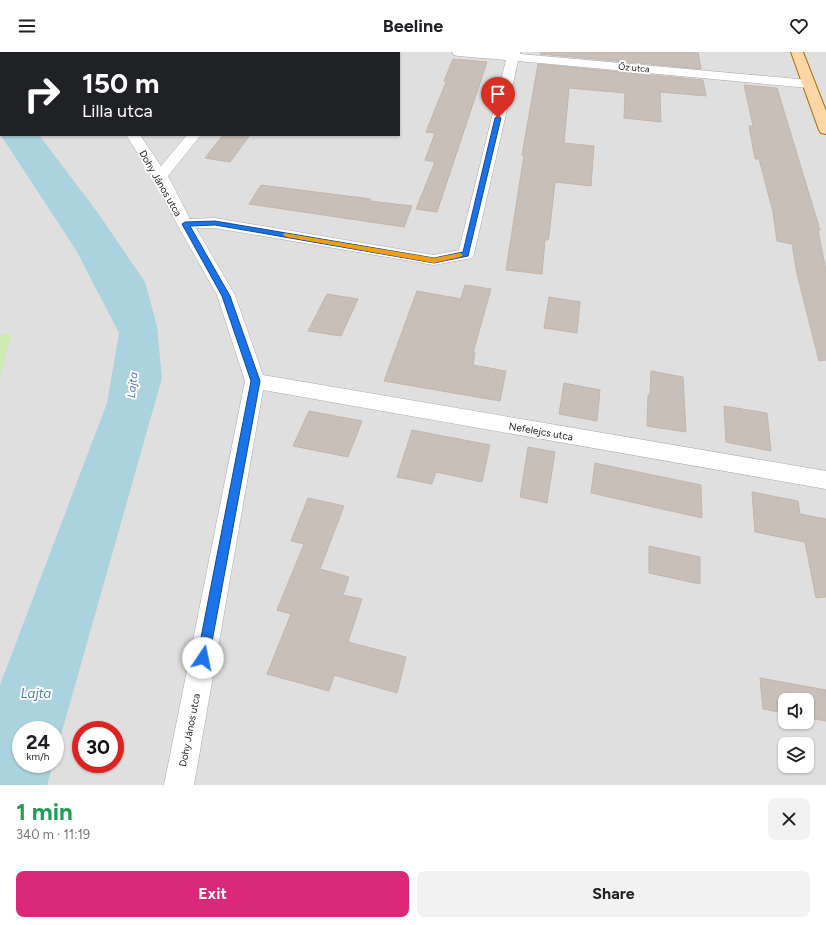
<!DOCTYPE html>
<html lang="en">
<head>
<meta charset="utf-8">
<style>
	body { margin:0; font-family:Figtree,sans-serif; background:#f2f2f2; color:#202124; height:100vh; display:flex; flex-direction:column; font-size:15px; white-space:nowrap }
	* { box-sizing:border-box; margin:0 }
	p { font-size:13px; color:#757577 }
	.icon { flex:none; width:22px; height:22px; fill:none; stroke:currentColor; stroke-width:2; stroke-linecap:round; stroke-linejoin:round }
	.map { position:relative; height:733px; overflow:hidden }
	.panel { display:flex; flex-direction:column; background:#fff; flex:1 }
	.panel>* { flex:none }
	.hud { position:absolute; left:0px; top:0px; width:400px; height:84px; box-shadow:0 1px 3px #0004; background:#202124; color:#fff; overflow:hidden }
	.tools { position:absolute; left:778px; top:641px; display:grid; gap:8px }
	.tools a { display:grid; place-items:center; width:36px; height:36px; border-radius:8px; background:#fff; box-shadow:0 1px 3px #0004; font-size:20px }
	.speed { position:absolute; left:12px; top:669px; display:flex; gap:8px; font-size:20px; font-weight:700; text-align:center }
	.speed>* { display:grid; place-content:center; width:52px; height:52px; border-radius:50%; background:#fff; box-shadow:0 1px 3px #0004; line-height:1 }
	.speed small { font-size:10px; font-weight:400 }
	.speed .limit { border:6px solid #d22; background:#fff; color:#111 }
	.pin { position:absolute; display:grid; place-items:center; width:34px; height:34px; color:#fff; margin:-41px -17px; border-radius:50% 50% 50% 0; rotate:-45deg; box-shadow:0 0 4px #0007 }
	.pin .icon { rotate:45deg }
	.me { position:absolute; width:44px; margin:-22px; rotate:11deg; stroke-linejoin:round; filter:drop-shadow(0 0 3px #0008) }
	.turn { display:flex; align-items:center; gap:14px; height:84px; padding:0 16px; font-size:18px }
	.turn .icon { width:52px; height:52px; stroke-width:2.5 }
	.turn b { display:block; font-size:28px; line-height:34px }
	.round { display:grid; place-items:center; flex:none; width:42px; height:42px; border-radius:8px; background:#f2f2f2 }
	.headline { display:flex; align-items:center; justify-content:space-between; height:68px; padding:0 16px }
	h1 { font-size:24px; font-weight:700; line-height:30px; color:#1e9e55 }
	.action { display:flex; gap:8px; margin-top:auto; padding:8px 16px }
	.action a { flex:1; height:46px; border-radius:8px; background:#db2777; color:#fff; font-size:16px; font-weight:700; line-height:46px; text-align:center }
	.action a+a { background:#f2f2f2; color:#202124 }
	header { display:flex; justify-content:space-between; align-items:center; height:52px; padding:0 16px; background:#fff; font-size:18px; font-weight:700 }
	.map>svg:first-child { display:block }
	.residential { fill:#e0dfdf; fill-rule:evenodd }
	.grass { fill:#cdebb0 }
	.water { fill:#aad3df }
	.building { fill:#c7bfb8; stroke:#c4b6ab }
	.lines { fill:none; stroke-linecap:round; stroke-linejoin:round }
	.street-casing { stroke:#a9a9a9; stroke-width:1 }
	.primary-casing { stroke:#a06b00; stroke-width:2 }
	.street { fill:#fff; fill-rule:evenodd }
	.primary { fill:#fcd6a4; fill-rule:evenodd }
	.route { fill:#1a73e8; stroke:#114b97 }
	.slow { fill:#f59e0b }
	.labels { text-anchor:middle; stroke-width:4; stroke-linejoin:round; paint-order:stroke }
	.far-street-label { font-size:9px; fill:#222; stroke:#fff }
	.street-label { font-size:10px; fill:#222; stroke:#fff }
	.water-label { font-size:11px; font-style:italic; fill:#4a7aab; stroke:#fff }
	.near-water-label { font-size:13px; font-style:italic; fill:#4a7aab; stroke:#fff }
</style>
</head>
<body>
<header><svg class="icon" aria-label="menu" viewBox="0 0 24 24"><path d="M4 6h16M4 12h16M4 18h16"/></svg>Beeline<svg class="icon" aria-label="heart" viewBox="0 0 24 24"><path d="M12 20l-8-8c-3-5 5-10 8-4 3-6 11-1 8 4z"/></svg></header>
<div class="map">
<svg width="826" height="733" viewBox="0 0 826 733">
	<rect width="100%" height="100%" fill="#f2efe9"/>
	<path class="residential" d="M 0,0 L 826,0 L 826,733 L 0,733 ZM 1,1 L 399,1 L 399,83 L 1,83 ZM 785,648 L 807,648 L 807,670 L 785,670 ZM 21,678 L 55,678 L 55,712 L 21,712 ZM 81,678 L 115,678 L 115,712 L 81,712 ZM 785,692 L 807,692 L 807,714 L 785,714 Z"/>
	<path class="grass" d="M 12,282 L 0,324 L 0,283 Z"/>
	<path class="water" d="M 0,0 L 6,1 L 1,1 L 1,83 L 39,83 L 98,161 L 145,230 L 157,274 L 162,326 L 55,704 L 55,678 L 21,678 L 21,712 L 53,712 L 47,733 L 0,733 L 0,633 L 107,351 L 119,281 L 76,198 L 0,82 Z"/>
	<g class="building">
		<path d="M 541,0 L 698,0 L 701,17 L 540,2 Z"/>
		<path d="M 453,7 L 487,10 L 437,160 L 416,157 L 435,110 L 425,108 L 435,81 L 426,80 L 446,30 L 444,29 Z"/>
		<path d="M 538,12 L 703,28 L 706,44 L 660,40 L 661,70 L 624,66 L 625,41 L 569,36 L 564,91 L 594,94 L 591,134 L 555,130 L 549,184 L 548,188 L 545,188 L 542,222 L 506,218 L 524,103 L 522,103 Z"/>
		<path d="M 744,33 L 777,36 L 820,178 L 818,178 L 826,219 L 826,308 L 819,309 L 797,222 L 792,192 L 777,189 L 773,160 L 759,107 L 755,107 L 749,74 L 753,74 Z"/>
		<path d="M 223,83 L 250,83 L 230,110 L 205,106 Z"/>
		<path d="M 261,133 L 371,147 L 370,149 L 412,154 L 404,175 L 249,152 Z"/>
		<path d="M 465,233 L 491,237 L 473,301 L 475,301 L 473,313 L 506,319 L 500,349 L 384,329 L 417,239 L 461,247 Z"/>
		<path d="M 327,242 L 358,247 L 341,284 L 308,279 Z"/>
		<path d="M 549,245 L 580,250 L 577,281 L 544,276 Z"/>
		<path d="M 651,319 L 683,325 L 686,380 L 647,374 L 648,343 L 650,343 Z"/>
		<path d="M 564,331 L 600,338 L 597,369 L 559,362 Z"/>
		<path d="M 724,354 L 767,361 L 771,399 L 726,390 Z"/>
		<path d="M 309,359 L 362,369 L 348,405 L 293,394 Z"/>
		<path d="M 412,378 L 490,393 L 482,430 L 436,420 L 432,432 L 397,425 Z"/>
		<path d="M 528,395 L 555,400 L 547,451 L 520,445 Z"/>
		<path d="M 595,411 L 701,433 L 702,466 L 591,441 Z"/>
		<path d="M 752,440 L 798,449 L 800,462 L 826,467 L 826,545 L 816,546 L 805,490 L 755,480 Z"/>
		<path d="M 308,446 L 344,454 L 320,517 L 349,525 L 343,543 L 362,547 L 348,590 L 406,605 L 397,641 L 334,623 L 329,639 L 267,622 L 291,562 L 277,558 L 304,492 L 291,489 Z"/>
		<path d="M 649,494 L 700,505 L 700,532 L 649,521 Z"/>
		<path d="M 760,626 L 826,638 L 826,669 L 807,666 L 807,648 L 785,648 L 785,661 L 763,657 Z"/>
	</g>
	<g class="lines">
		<defs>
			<g id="street">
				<path d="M 79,0 L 91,0 L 92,1 L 80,1 Z"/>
				<path d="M 452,0 L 520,0 L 520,2 L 809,28 L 814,29 L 815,32 L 814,35 L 809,36 L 518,9 L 474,202 L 472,206 L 434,213 L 215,176 L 196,176 L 235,243 L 263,323 L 826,419 L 826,437 L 263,338 L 194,733 L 164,733 L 245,329 L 217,243 L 177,172 L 152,124 L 126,83 L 140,83 L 161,114 L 187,83 L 201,83 L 168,124 L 190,167 L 215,166 L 434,203 L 459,198 L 506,8 L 458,4 L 454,3 Z"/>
			</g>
			<path id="primary" d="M 791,0 L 803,0 L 826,59 L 826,82 L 821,81 L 819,78 Z"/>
		</defs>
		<use href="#street" class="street-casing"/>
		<use href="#primary" class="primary-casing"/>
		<use href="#street" class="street"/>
		<use href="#primary" class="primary"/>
	</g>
	<path class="route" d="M 498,64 L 501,66 L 468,204 L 434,211 L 215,173 L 190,174 L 230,244 L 260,329 L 209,606 L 207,610 L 203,612 L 199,610 L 197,606 L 251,329 L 222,244 L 182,172 L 185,170 L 215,169 L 434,206 L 463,200 L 495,66 Z"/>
	<path class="slow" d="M 284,181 L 434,206 L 460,201 L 463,203 L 460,205 L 434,211 L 287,185 L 283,183 Z"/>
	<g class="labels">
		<g class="far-street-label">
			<text transform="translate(634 16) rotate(5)" y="3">Őz utca</text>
		</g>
		<g class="street-label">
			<text transform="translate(161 131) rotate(60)" y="4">Dohy János utca</text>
			<text transform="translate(541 379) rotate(10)" y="4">Nefelejcs utca</text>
			<text transform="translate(189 678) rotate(-79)" y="4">Dohy János utca</text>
		</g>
		<g class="water-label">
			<text transform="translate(132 333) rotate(-84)" y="4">Lajta</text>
		</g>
		<g class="near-water-label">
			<text x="36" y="646">Lajta</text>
		</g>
	</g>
</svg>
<div class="tools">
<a><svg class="icon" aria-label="sound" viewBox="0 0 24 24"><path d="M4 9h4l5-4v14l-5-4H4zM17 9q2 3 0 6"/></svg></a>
<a><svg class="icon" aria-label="layers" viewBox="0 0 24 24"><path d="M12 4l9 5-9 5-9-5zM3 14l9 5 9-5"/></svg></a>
</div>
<div class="speed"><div>24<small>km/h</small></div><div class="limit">30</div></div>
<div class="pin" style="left:498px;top:66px;background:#d93025"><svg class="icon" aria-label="arrive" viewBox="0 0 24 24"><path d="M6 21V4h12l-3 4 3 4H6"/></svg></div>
<svg class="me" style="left:203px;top:606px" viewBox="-20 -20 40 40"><circle r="19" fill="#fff"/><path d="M0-13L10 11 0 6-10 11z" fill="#1a73e8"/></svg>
<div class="hud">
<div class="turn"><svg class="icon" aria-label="right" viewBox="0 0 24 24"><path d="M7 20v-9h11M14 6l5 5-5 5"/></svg><div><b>150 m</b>Lilla utca</div></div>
</div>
</div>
<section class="panel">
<div class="headline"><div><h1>1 min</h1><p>340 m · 11:19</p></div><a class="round"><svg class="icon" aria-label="close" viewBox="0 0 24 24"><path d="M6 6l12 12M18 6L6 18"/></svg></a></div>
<div class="action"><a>Exit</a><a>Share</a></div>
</section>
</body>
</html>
